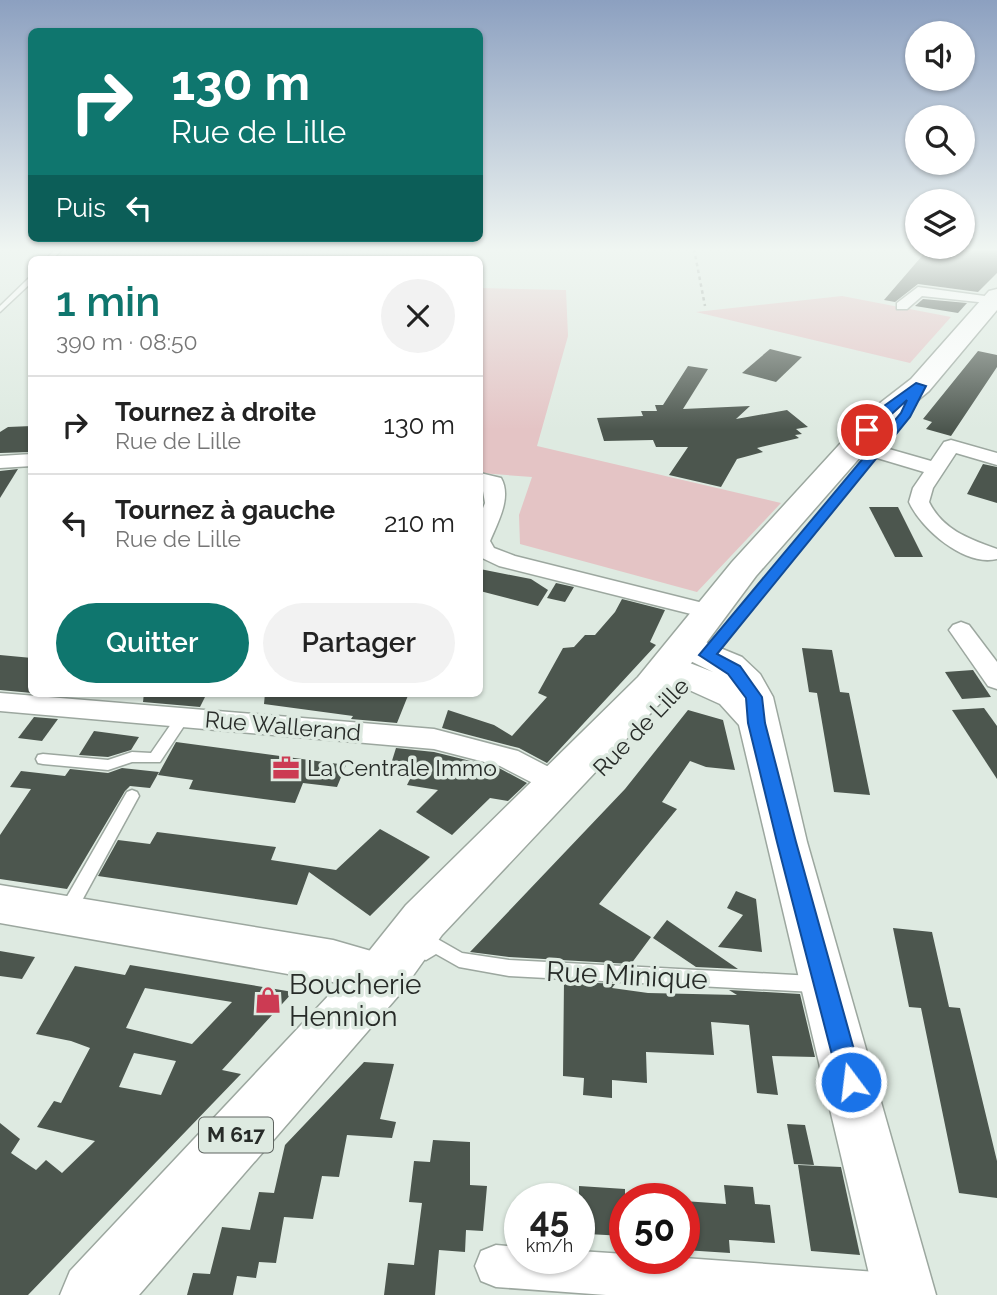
<!DOCTYPE html>
<html lang="fr">
<head>
<meta charset="utf-8">
<style>
	body { margin:0; font-family:Raleway,sans-serif; background:#f2f2f2; color:#222; height:100vh; display:flex; flex-direction:column; font-size:26px; white-space:nowrap }
	* { box-sizing:border-box; margin:0 }
	p { font-size:23px; color:#767676 }
	.icon { flex:none; width:38px; height:38px; fill:none; stroke:currentColor; stroke-width:2; stroke-linecap:round; stroke-linejoin:round }
	.map { position:relative; flex:1; overflow:hidden }
	.details { position:absolute; left:28px; top:256px; width:455px; height:441px; display:flex; flex-direction:column; background:#fff; border-radius:10px; box-shadow:0 2px 5px #0004 }
	.details>* { flex:none }
	.top-card { position:absolute; left:28px; top:28px; width:455px; height:214px; border-radius:10px; box-shadow:0 2px 5px #0004; background:#0f766e; color:#fff; overflow:hidden }
	.fabs { position:absolute; left:905px; top:21px; display:grid; gap:14px }
	.fabs a { display:grid; place-items:center; width:70px; height:70px; border-radius:50%; background:#fff; box-shadow:0 2px 5px #0004; font-size:35px }
	.speed { position:absolute; left:504px; top:1183px; display:flex; gap:14px; font-size:35px; font-weight:700; text-align:center }
	.speed>* { display:grid; place-content:center; width:91px; height:91px; border-radius:50%; background:#fff; box-shadow:0 2px 5px #0004; line-height:1 }
	.speed small { font-size:18px; font-weight:400 }
	.speed .limit { border:10px solid #d22; background:#fff; color:#111 }
	.pin { position:absolute; display:grid; place-items:center; width:60px; height:60px; color:#fff; margin:-30px; border:4px solid #fff; border-radius:50%; box-shadow:0 2px 7px #0007 }
	.me { position:absolute; width:77px; margin:-38px; rotate:345deg; stroke-linejoin:round; filter:drop-shadow(0 0 5px #0008) }
	.turn { display:flex; align-items:center; gap:24px; height:147px; padding:0 28px; font-size:32px }
	.turn .icon { width:91px; height:91px; stroke-width:2.5 }
	.turn b { display:block; font-size:49px; line-height:60px }
	.then { display:flex; align-items:center; height:66px; padding:0 28px; background:#0003; gap:14px; font-size:26px }
	.round { display:grid; place-items:center; flex:none; width:74px; height:74px; border-radius:37px; background:#f2f2f2 }
	.summary { display:flex; align-items:center; justify-content:space-between; height:119px; padding:0 28px }
	h1 { font-size:42px; font-weight:600; line-height:52px; color:#0f766e }
	.action { display:flex; gap:14px; margin-top:auto; padding:14px 28px }
	.action a { flex:1; height:80px; border-radius:42px; background:#0f766e; color:#fff; font-size:28px; font-weight:600; line-height:80px; text-align:center }
	.action a+a { background:#f2f2f2; color:#222 }
	ul { padding:0; list-style:none }
	li { display:flex; align-items:center; gap:21px; height:98px; padding:0 28px; border-top:2px solid #e0e0e0 }
	li div { flex:1 }
	li b { display:block; font-size:26px }
	li em { font-style:normal }
	.map>svg:first-child { display:block }
	.green { fill:#e4c4c5 }
	.building { fill:#4c564e; fill-rule:evenodd }
	.lines { fill:none; stroke-linecap:round; stroke-linejoin:round }
	.lane-casing { stroke:#9ca79f; stroke-width:3 }
	.street-casing { stroke:#9ca79f; stroke-width:3 }
	.secondary-casing { stroke:#9ca79f; stroke-width:3 }
	.primary-casing { stroke:#9ca79f; stroke-width:3 }
	.path { stroke:#99a29b; stroke-width:2.5; stroke-dasharray:3.5 3.5; stroke-linecap:butt }
	.lane { fill:#fff; fill-rule:evenodd }
	.street { fill:#fff; fill-rule:evenodd }
	.secondary { fill:#fff; fill-rule:evenodd }
	.primary { fill:#fff; fill-rule:evenodd }
	.route { fill:#1a73e8; stroke:#114b97; stroke-width:2 }
	.labels { text-anchor:middle; stroke-width:7; stroke-linejoin:round; paint-order:stroke }
	.shield { fill:#deeae1; stroke:#5e6460; stroke-width:2 }
	.shield-label { font-size:21px; font-weight:bold; fill:#272b28 }
	.street-label { font-size:23px; fill:#272b28; stroke:#deeae1 }
	.poi-label { font-size:23px; fill:#272b28; stroke:#deeae1; text-anchor:start }
	.near-street-label { font-size:28px; fill:#272b28; stroke:#deeae1 }
	.near-poi-label { font-size:28px; fill:#272b28; stroke:#deeae1; text-anchor:start }
</style>
</head>
<body>
<div class="map">
<svg width="997" height="1295" viewBox="0 0 997 1295">
	<rect width="100%" height="100%" fill="#deeae1"/>
	<g class="green">
		<path d="M 480,288 L 566,290 L 568,336 L 537,446 L 781,503 L 697,592 L 520,544 L 519,515 L 532,477 L 480,473 Z"/>
		<path d="M 842,296 L 951,317 L 910,363 L 696,312 Z"/>
	</g>
	<g class="building">
		<path d="M 928,249 L 997,249 L 997,273 L 978,292 L 918,284 L 895,302 L 884,300 Z"/>
		<path d="M 923,299 L 967,303 L 958,313 L 915,306 Z"/>
		<path d="M 770,349 L 802,357 L 776,382 L 742,373 Z"/>
		<path d="M 978,351 L 997,355 L 997,367 L 951,436 L 926,429 L 932,422 L 923,419 Z"/>
		<path d="M 688,366 L 708,369 L 683,409 L 750,406 L 736,419 L 787,410 L 808,427 L 796,429 L 802,434 L 795,435 L 799,438 L 757,448 L 763,452 L 737,459 L 721,487 L 669,475 L 688,447 L 656,447 L 653,440 L 604,441 L 597,418 L 643,416 L 641,411 L 657,411 L 655,405 L 663,405 Z"/>
		<path d="M 32,426 L 30,452 L 0,453 L 0,432 L 8,427 Z"/>
		<path d="M 983,464 L 997,467 L 997,503 L 967,494 Z"/>
		<path d="M 18,469 L 0,498 L 0,471 Z"/>
		<path d="M 869,507 L 898,507 L 923,557 L 895,557 Z"/>
		<path d="M 480,569 L 531,579 L 548,590 L 538,606 L 480,591 Z"/>
		<path d="M 556,583 L 574,587 L 565,602 L 547,598 Z"/>
		<path d="M 622,599 L 665,610 L 650,642 L 656,645 L 547,763 L 519,748 L 442,728 L 448,710 L 494,725 L 512,736 L 547,697 L 538,693 L 563,648 L 574,647 L 585,635 L 595,635 L 615,612 Z"/>
		<path d="M 802,648 L 832,650 L 840,692 L 849,693 L 870,795 L 834,792 L 817,693 L 809,692 Z"/>
		<path d="M 0,655 L 32,658 L 32,693 L 0,690 Z"/>
		<path d="M 973,670 L 991,697 L 962,699 L 945,672 Z"/>
		<path d="M 144,693 L 207,693 L 200,707 L 143,702 Z"/>
		<path d="M 265,693 L 409,693 L 397,723 L 351,719 L 353,716 L 264,704 Z"/>
		<path d="M 984,708 L 997,726 L 997,779 L 952,710 Z"/>
		<path d="M 688,710 L 723,720 L 735,770 L 706,767 L 690,761 L 662,802 L 677,809 L 599,904 L 651,937 L 631,964 L 509,957 L 470,952 L 625,789 Z"/>
		<path d="M 34,717 L 58,719 L 42,741 L 18,738 Z"/>
		<path d="M 94,731 L 139,737 L 131,750 L 108,757 L 79,755 Z"/>
		<path d="M 176,742 L 258,753 L 346,765 L 337,787 L 303,783 L 295,803 L 286,802 L 189,789 L 193,780 L 158,775 Z"/>
		<path d="M 396,748 L 434,752 L 499,768 L 527,783 L 508,801 L 490,798 L 452,835 L 416,812 L 438,790 L 407,785 L 415,769 L 391,764 Z"/>
		<path d="M 122,768 L 159,772 L 150,788 L 130,786 L 125,791 L 67,889 L 0,879 L 0,835 L 31,789 L 10,787 L 21,771 L 65,776 L 70,769 L 108,773 Z"/>
		<path d="M 380,829 L 430,857 L 370,916 L 309,872 L 297,905 L 98,876 L 118,840 L 150,844 L 157,832 L 276,847 L 271,860 L 336,870 Z"/>
		<path d="M 736,891 L 756,899 L 762,952 L 718,947 L 743,915 L 727,908 Z"/>
		<path d="M 667,920 L 690,936 L 738,969 L 696,967 L 653,938 Z"/>
		<path d="M 893,928 L 932,932 L 949,1007 L 960,1008 L 997,1161 L 997,1198 L 959,1193 L 921,1008 L 909,1007 Z"/>
		<path d="M 0,951 L 35,957 L 22,979 L 0,976 Z"/>
		<path d="M 130,965 L 293,992 L 222,1070 L 241,1074 L 28,1295 L 0,1295 L 0,1123 L 20,1139 L 11,1153 L 36,1170 L 46,1160 L 62,1173 L 95,1141 L 37,1127 L 54,1101 L 61,1103 L 90,1048 L 71,1041 L 36,1034 L 75,966 L 125,975 ZM 145,988 L 232,1002 L 192,1044 L 126,1028 ZM 134,1053 L 176,1061 L 161,1095 L 119,1087 Z"/>
		<path d="M 564,981 L 615,984 L 612,988 L 648,993 L 737,995 L 729,990 L 800,994 L 815,1057 L 772,1056 L 778,1095 L 757,1093 L 749,1025 L 711,1022 L 714,1055 L 646,1052 L 647,1083 L 612,1080 L 612,1098 L 583,1095 L 584,1078 L 563,1076 Z"/>
		<path d="M 364,1062 L 394,1064 L 380,1119 L 396,1122 L 392,1138 L 347,1135 L 339,1177 L 322,1176 L 313,1219 L 284,1217 L 276,1263 L 259,1262 L 256,1278 L 237,1276 L 233,1295 L 187,1295 L 193,1273 L 210,1274 L 222,1227 L 250,1230 L 259,1192 L 274,1193 L 285,1145 Z"/>
		<path d="M 787,1124 L 805,1125 L 814,1165 L 794,1164 Z"/>
		<path d="M 433,1140 L 470,1142 L 470,1185 L 487,1186 L 483,1231 L 466,1230 L 465,1252 L 439,1250 L 435,1295 L 384,1295 L 388,1263 L 414,1265 L 422,1203 L 409,1202 L 414,1161 L 430,1162 Z"/>
		<path d="M 798,1165 L 841,1167 L 860,1255 L 811,1251 Z"/>
		<path d="M 724,1185 L 753,1187 L 755,1204 L 770,1205 L 775,1243 L 729,1240 L 730,1253 L 684,1250 L 684,1201 L 726,1204 Z"/>
		<path d="M 579,1186 L 625,1189 L 625,1236 L 587,1234 L 587,1223 L 579,1222 Z"/>
	</g>
	<g class="lines">
		<defs>
			<g id="lane">
				<path d="M 56,249 L 62,249 L 53,259 L 46,259 Z"/>
				<path d="M 32,275 L 32,282 L 0,312 L 0,306 Z"/>
				<path d="M 183,712 L 188,714 L 190,717 L 160,762 L 132,762 L 108,770 L 43,764 L 38,763 L 36,759 L 38,755 L 43,754 L 108,760 L 132,752 L 151,753 L 178,714 Z"/>
				<path d="M 132,790 L 137,792 L 139,796 L 73,917 L 67,919 L 61,917 L 59,912 L 61,907 L 127,792 Z"/>
				<path d="M 434,937 L 462,953 L 509,960 L 814,976 L 820,978 L 823,984 L 820,990 L 814,992 L 509,976 L 459,967 L 436,954 L 426,960 L 420,958 L 418,953 C 421,945 426,940 434,937 Z"/>
			</g>
			<g id="street">
				<path d="M 918,287 L 992,297 L 997,298 L 997,304 L 922,296 L 907,309 L 897,309 L 897,303 Z"/>
				<path d="M 854,439 L 931,461 L 944,442 L 951,440 L 997,453 L 997,465 L 956,453 L 933,488 L 929,502 C 943,530 969,539 997,549 L 997,559 C 965,567 921,529 909,502 L 913,488 L 924,472 L 847,449 L 845,445 L 847,441 Z"/>
				<path d="M 32,454 L 32,466 L 0,468 L 0,456 Z"/>
				<path d="M 480,473 L 501,478 C 512,497 498,522 490,541 L 494,548 L 515,556 L 719,607 L 723,612 L 719,617 L 711,619 L 499,566 L 480,557 L 480,516 L 485,503 Z"/>
				<path d="M 961,622 L 969,625 L 997,662 L 997,689 L 988,686 L 949,630 L 953,625 Z"/>
				<path d="M 0,693 L 434,729 L 518,751 L 568,777 L 572,785 L 568,793 L 558,796 L 500,766 L 434,749 L 0,711 Z"/>
				<path d="M 496,1245 L 520,1247 L 520,1258 L 579,1258 L 579,1251 L 625,1254 L 625,1258 L 684,1258 L 904,1274 L 919,1280 L 925,1295 L 606,1295 L 496,1287 L 481,1281 L 475,1266 L 481,1251 Z"/>
			</g>
			<g id="secondary">
				<path d="M 686,634 L 742,657 L 760,674 L 773,697 L 807,842 L 936,1295 L 874,1295 L 739,725 L 720,704 L 656,675 L 651,667 L 656,659 L 669,655 L 713,672 L 674,653 L 669,645 L 674,637 Z"/>
				<path d="M 0,885 L 333,940 L 385,955 L 398,961 L 405,977 L 398,993 L 381,999 L 333,982 L 0,923 Z"/>
			</g>
			<path id="primary" d="M 997,289 L 997,310 L 929,391 L 891,422 L 756,576 L 666,697 L 442,935 L 400,994 L 139,1295 L 60,1295 L 70,1271 L 362,960 L 406,905 L 638,677 L 732,562 L 871,410 L 911,379 L 989,291 Z"/>
		</defs>
		<use href="#lane" class="lane-casing"/>
		<use href="#street" class="street-casing"/>
		<use href="#secondary" class="secondary-casing"/>
		<use href="#primary" class="primary-casing"/>
		<path class="path" d="M 694,249 L 705,306"/>
		<use href="#lane" class="lane"/>
		<use href="#street" class="street"/>
		<use href="#secondary" class="secondary"/>
		<use href="#primary" class="primary"/>
	</g>
	<linearGradient id="sky" x2="0" y2="1"><stop stop-color="#8ca0c0"/><stop offset="0.58" stop-color="#f0f6f2"/><stop offset="1" stop-color="#f0f6f2" stop-opacity="0"/></linearGradient>
	<rect width="997" height="430" fill="url(#sky)"/>
	<path class="route" d="M 916,383 L 926,386 L 910,417 L 717,654 L 740,666 L 762,697 L 765,723 L 796,842 L 863,1082 L 860,1091 L 851,1094 L 843,1091 L 839,1082 L 777,842 L 748,723 L 746,698 L 728,674 L 699,655 L 901,413 L 907,400 L 872,432 L 863,432 L 863,427 L 884,406 Z"/>
	<defs>
		<symbol id="office-bare" viewBox="-9 -9 18 18"><path d="M-6-3h4V-5.5h4V-3h4V5H-6ZM-1-4.5V-3h2v-1.5ZM-6 0V1H6V0Z" fill="#cc3b53" stroke="#deeae1" stroke-width="2.5" paint-order="stroke"/></symbol>
		<symbol id="shop-bare" viewBox="-9 -9 18 18"><path d="M-5-2.5h2.3a2.7 3.5 0 0 1 5.4 0H5L5.5 6h-11ZM-1.5-2.5h3a1.5 2.3 0 0 0-3 0Z" fill="#cc3b53" stroke="#deeae1" stroke-width="2.5" paint-order="stroke"/></symbol>
	</defs>
	<g fill-rule="evenodd">
		<use href="#office-bare" x="267" y="749" width="38" height="38"/>
		<use href="#shop-bare" x="249" y="981" width="38" height="38"/>
	</g>
	<g class="labels">
		<rect class="shield" x="199" y="1117.5" width="74" height="35" rx="5"/>
		<g class="shield-label">
			<text x="236" y="1142">M 617</text>
		</g>
		<g class="street-label">
			<text transform="translate(283 726) rotate(5)" y="8">Rue Wallerand</text>
			<text transform="translate(641 727) rotate(-46)" y="8">Rue de Lille</text>
		</g>
		<g class="poi-label">
			<text x="307" y="776">La Centrale Immo</text>
		</g>
		<g class="near-street-label">
			<text transform="translate(627 975) rotate(3)" y="10">Rue Minique</text>
		</g>
		<g class="near-poi-label">
			<text x="289" y="994">Boucherie<tspan x="289" dy="32">Hennion</tspan></text>
		</g>
	</g>
</svg>
<div class="fabs">
<a><svg class="icon" aria-label="sound" viewBox="0 0 24 24"><path d="M4 9h4l5-4v14l-5-4H4zM17 9q2 3 0 6"/></svg></a>
<a><svg class="icon" aria-label="search" viewBox="0 0 24 24"><circle cx="10" cy="10" r="6"/><path d="M15 15l6 6"/></svg></a>
<a><svg class="icon" aria-label="layers" viewBox="0 0 24 24"><path d="M12 4l9 5-9 5-9-5zM3 14l9 5 9-5"/></svg></a>
</div>
<div class="speed"><div>45<small>km/h</small></div><div class="limit">50</div></div>
<div class="pin" style="left:867px;top:430px;background:#d93025"><svg class="icon" aria-label="arrive" viewBox="0 0 24 24"><path d="M6 21V4h12l-3 4 3 4H6"/></svg></div>
<svg class="me" style="left:851px;top:1082px" viewBox="-20 -20 40 40"><circle r="17" fill="#1a73e8" stroke="#fff" stroke-width="3"/><path d="M0-11L8 9 0 5-8 9z" fill="#fff"/></svg>
<div class="top-card">
<div class="turn"><svg class="icon" aria-label="right" viewBox="0 0 24 24"><path d="M7 20v-9h11M14 6l5 5-5 5"/></svg><div><b>130 m</b>Rue de Lille</div></div>
<div class="then">Puis<svg class="icon" aria-label="left" viewBox="0 0 24 24"><path d="M17 20v-9H6M10 6l-5 5 5 5"/></svg></div>
</div>
<section class="details">
<div class="summary"><div><h1>1 min</h1><p>390 m · 08:50</p></div><a class="round"><svg class="icon" aria-label="close" viewBox="0 0 24 24"><path d="M6 6l12 12M18 6L6 18"/></svg></a></div>
<ul>
<li><svg class="icon" aria-label="right" viewBox="0 0 24 24"><path d="M7 20v-9h11M14 6l5 5-5 5"/></svg><div><b>Tournez à droite</b><p>Rue de Lille</p></div><em>130 m</em></li>
<li><svg class="icon" aria-label="left" viewBox="0 0 24 24"><path d="M17 20v-9H6M10 6l-5 5 5 5"/></svg><div><b>Tournez à gauche</b><p>Rue de Lille</p></div><em>210 m</em></li>
</ul>
<div class="action"><a>Quitter</a><a>Partager</a></div>
</section>
</div>
</body>
</html>
